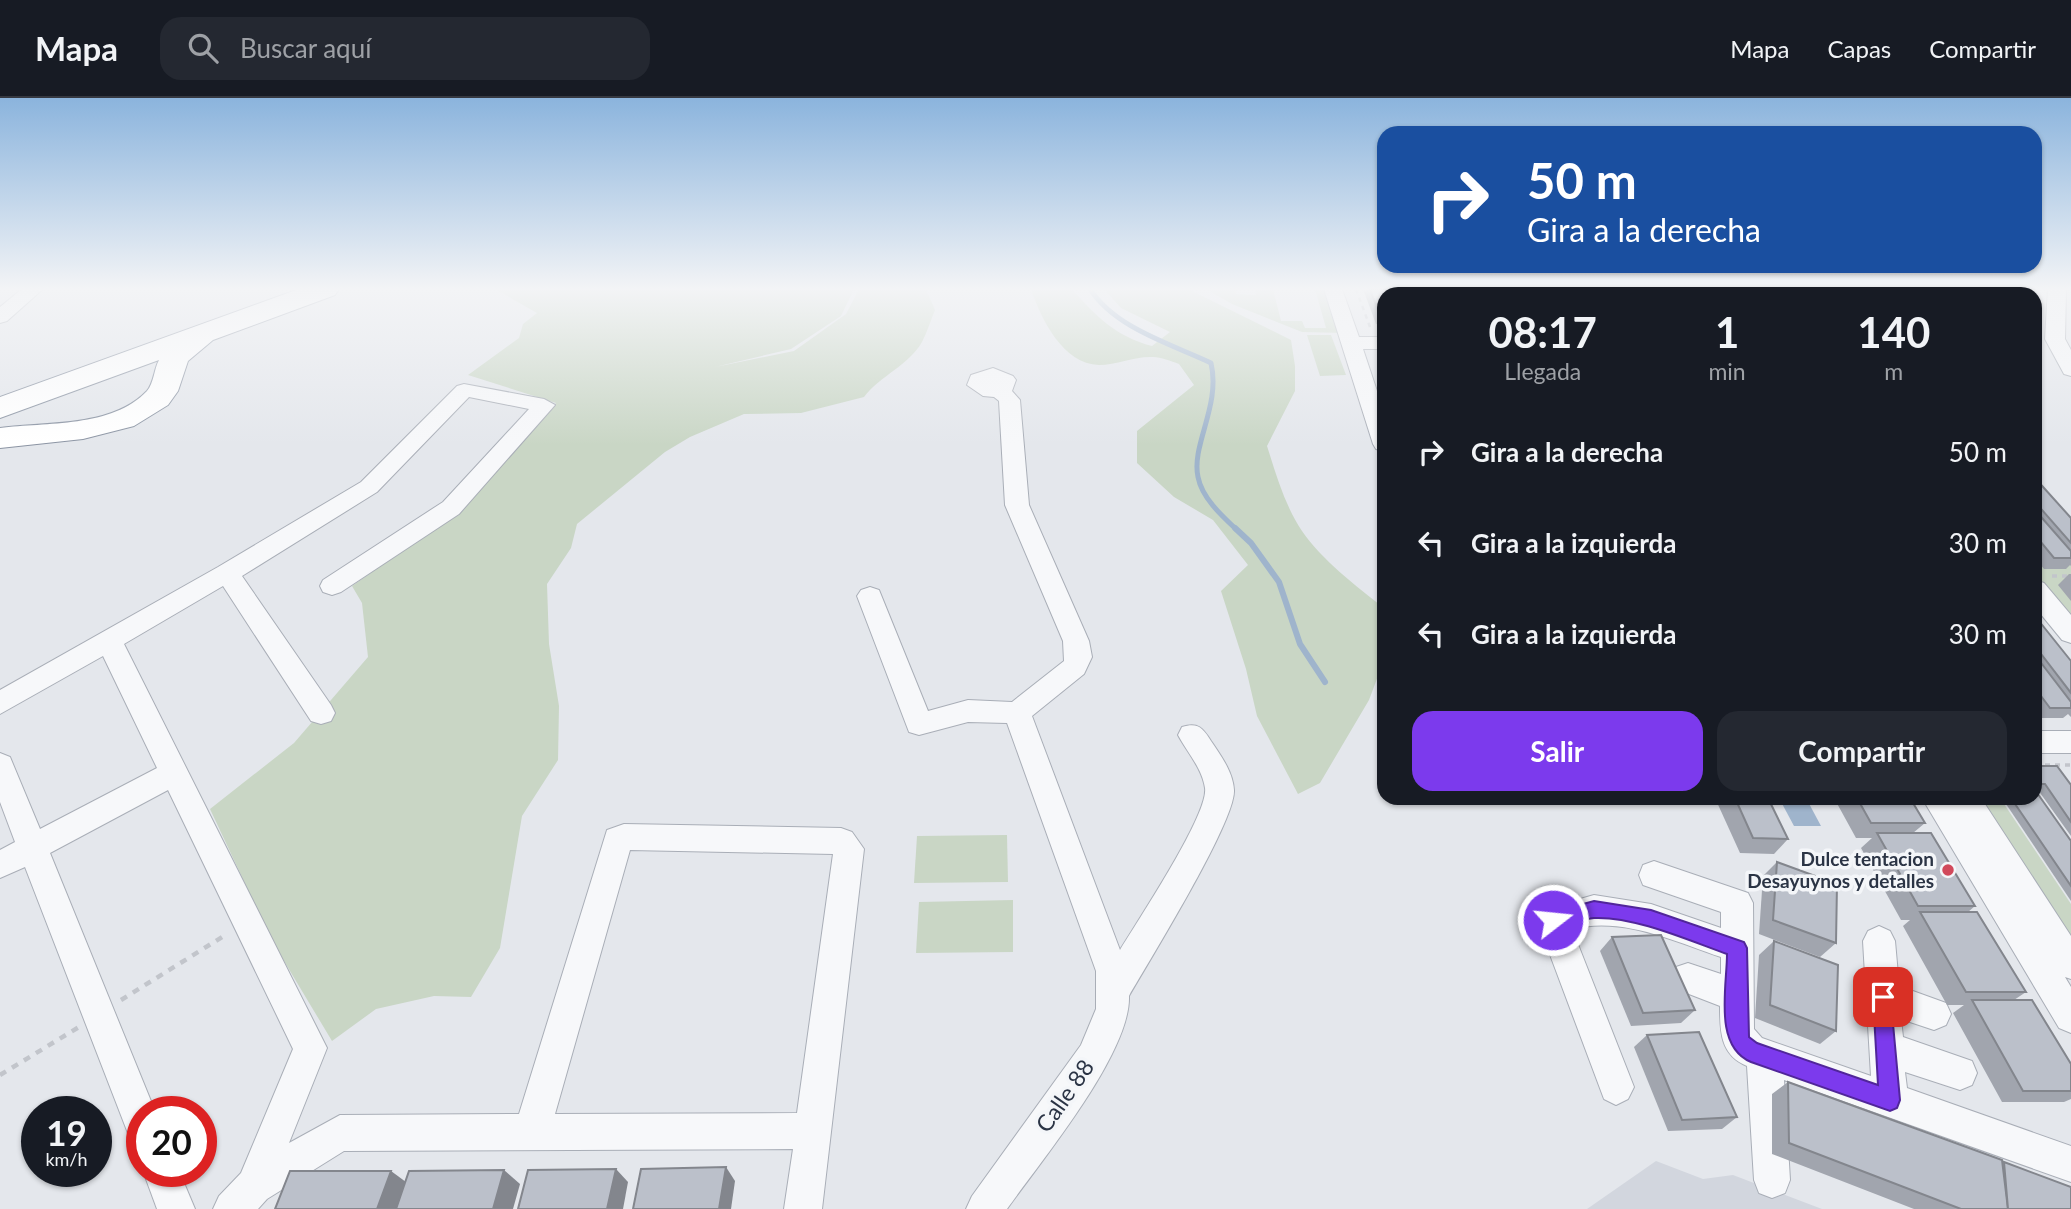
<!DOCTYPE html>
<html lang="es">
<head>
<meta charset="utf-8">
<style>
	body { margin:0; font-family:Lato,sans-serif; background:#242831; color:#f1f3f6; height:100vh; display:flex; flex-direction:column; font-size:26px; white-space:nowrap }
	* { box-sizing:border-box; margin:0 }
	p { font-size:23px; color:#9ea1a6 }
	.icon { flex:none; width:38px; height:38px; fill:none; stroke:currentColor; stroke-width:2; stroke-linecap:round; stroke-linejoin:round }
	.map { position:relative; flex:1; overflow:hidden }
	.drawer { position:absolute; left:1377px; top:189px; width:665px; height:518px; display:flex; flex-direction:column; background:#171b24; border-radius:21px; box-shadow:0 2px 5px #0004 }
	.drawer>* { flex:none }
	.guide { position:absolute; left:1377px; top:28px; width:665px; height:147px; border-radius:21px; box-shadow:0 2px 5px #0004; background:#1a4fa0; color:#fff; overflow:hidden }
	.speed { position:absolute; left:21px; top:998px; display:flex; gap:14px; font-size:35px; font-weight:700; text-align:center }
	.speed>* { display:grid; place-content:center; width:91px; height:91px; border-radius:50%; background:#171b24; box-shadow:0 2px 5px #0004; line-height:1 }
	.speed small { font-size:18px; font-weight:400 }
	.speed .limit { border:10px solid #d22; background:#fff; color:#111 }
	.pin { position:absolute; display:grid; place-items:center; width:60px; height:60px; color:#fff; margin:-30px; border-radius:14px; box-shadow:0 4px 10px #0006 }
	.me { position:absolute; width:77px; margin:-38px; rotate:74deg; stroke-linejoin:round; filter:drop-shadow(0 0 5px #0008) }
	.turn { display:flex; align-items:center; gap:24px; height:147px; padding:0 35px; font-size:32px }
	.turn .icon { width:91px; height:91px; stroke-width:2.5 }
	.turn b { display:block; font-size:49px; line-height:60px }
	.eta { display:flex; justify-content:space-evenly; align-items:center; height:119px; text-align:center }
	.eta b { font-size:42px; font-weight:700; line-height:49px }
	.cta { display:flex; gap:14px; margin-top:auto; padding:14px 35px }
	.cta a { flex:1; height:80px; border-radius:21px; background:#7c3aed; color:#fff; font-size:28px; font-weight:700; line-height:80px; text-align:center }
	.cta a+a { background:#242831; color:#f1f3f6 }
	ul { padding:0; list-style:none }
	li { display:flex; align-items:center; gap:21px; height:91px; padding:0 35px }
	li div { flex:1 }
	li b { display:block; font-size:26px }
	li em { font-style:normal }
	header { display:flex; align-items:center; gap:42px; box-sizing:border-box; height:98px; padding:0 35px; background:#171b24; border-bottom:2px solid #363941 }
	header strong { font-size:33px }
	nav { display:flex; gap:38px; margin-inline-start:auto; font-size:24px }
	.search { width:490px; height:63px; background:#242831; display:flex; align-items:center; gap:18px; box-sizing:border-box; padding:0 24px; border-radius:21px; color:#9ea1a6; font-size:26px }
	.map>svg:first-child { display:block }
	.built { fill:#d2d6de }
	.green { fill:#c9d6c5 }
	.water { fill:#9fb4cc }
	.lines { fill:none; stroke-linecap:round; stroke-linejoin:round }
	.stream-far1 { stroke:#9fb4cc; stroke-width:5 }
	.stream { stroke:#9fb4cc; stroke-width:6 }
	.minor-casing { stroke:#a9aeb7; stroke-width:2 }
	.highway-casing { stroke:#8b94a3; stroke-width:2 }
	.path-far2 { stroke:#c2c5cb; stroke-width:2.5; stroke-dasharray:4.5 4.5; stroke-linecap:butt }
	.path-far1 { stroke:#c2c5cb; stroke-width:3.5; stroke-dasharray:5 5; stroke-linecap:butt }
	.path { stroke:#c2c5cb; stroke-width:4.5; stroke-dasharray:7 7; stroke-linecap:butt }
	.minor { fill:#f7f8fa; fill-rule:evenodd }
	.highway { fill:#fff; fill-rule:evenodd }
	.wall { fill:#a1a5ae }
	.shaded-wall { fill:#83868d }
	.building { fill:#bbc0ca; stroke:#83868d; stroke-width:2 }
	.route { fill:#7c3aed; stroke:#51269a; stroke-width:2 }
	.poi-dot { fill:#d1495b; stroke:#f4f6f9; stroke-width:2.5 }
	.labels { text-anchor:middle; stroke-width:7; stroke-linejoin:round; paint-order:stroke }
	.poi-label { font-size:19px; font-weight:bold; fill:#2b3445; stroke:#f4f6f9; text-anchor:end }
	.near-street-label { font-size:23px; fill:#2b3445; stroke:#f4f6f9 }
</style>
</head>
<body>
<header>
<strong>Mapa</strong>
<div class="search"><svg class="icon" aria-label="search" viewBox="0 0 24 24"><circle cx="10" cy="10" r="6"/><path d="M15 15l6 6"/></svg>Buscar aquí</div>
<nav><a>Mapa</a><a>Capas</a><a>Compartir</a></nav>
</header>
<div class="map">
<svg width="2071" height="1111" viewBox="0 0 2071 1111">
	<rect width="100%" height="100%" fill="#e4e7ec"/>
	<path class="built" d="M 1656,1063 L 1703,1081 L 1733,1077 L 1822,1111 L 1587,1111 Z"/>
	<g class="green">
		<path d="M 495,191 L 854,191 L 841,218 L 791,251 L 715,269 L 794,253 L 846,216 L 859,191 L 926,191 L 935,212 C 931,222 927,234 922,244 C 909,267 880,278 864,299 L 801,315 L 744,316 L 690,339 L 665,354 L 577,426 L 571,450 L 547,486 L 549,546 L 559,608 L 558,662 L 522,718 L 500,850 L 471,899 L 434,898 L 376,911 L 332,943 L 272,843 L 210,711 L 294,645 L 368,559 L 362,505 L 352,488 L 456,415 L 556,305 L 468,277 L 519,240 L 523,226 L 537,215 Z"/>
		<path d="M 1031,191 L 1072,191 C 1095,218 1117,239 1152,248 L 1170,234 L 1121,210 L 1104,191 L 1188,191 L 1291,242 L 1295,268 L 1295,293 L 1267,348 C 1276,376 1285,408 1302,433 C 1321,461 1357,489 1384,510 L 1384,562 L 1369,602 L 1320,685 L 1298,696 L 1257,618 L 1246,571 L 1221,493 L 1248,467 L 1213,422 L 1174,399 L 1137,365 L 1137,333 L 1194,287 L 1179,266 C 1171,263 1161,259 1153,259 C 1135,258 1117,267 1099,267 C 1063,266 1041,221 1031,191 Z"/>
		<path d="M 1206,191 L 1235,191 L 1236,196 L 1256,197 L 1255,191 L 1273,191 L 1281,223 L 1302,223 L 1305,230 L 1326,230 L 1315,191 L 1333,191 L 1347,235 L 1302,234 L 1232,206 Z"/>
		<path d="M 1530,191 L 1651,191 L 1654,196 L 1533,196 Z"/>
		<path d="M 1307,237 L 1331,237 L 1346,277 L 1320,278 Z"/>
		<path d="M 2035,391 L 2071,432 L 2071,520 L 2035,477 Z"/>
		<path d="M 1965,700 L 2000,700 L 2071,806 L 2071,866 Z"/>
		<path d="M 1007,737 L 1008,784 L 914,785 L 917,738 Z"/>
		<path d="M 1013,802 L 1013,854 L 916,855 L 919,804 Z"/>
	</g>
	<path class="water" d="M 1779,700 L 1806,700 L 1821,728 L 1794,728 Z"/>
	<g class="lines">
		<path class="stream-far1" d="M 1090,191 C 1115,230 1171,246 1211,265 C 1221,308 1191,347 1198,379 C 1202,400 1222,418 1237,432"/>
		<path class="stream" d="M 1235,430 L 1251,445 L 1279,484 L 1300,546 L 1325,584"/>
		<defs>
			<g id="minor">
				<path d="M 22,191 L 43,191 L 7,223 L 0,225 L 0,209 Z"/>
				<path d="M 1324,191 L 1342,191 L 1359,239 L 1384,239 L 1384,251 L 1363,251 L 1384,314 L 1384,353 L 1376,351 L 1373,346 Z"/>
				<path d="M 1486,191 L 1505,191 L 1507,196 L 1489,196 Z"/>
				<path d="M 1783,191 L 1802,191 L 1805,196 L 1786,196 Z"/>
				<path d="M 1988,191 L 2019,191 L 2024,196 L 1994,196 Z"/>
				<path d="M 2048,191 L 2066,191 L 2065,241 L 2071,252 L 2071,278 L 2064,276 L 2045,241 Z"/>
				<path d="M 993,270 L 1013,278 L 1016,282 L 1012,293 L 1020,302 L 1029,407 L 1089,543 L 1092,559 L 1084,576 L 1032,618 L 1120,852 C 1137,824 1209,716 1205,690 C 1202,670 1187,654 1178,637 L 1182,629 C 1198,624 1203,630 1211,643 C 1221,658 1233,674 1234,692 C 1236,723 1149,863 1129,898 C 1131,955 1041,1063 1007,1111 L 966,1111 L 972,1098 L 1081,947 L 1096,911 L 1096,873 L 1007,625 L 968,624 L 919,637 L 909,634 L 857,498 L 861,492 L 870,489 L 879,492 L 928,613 L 968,602 L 1012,604 L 1064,563 L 1063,543 L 1005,407 L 999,303 L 994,299 L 983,298 L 967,287 L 971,277 Z"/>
				<path d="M 464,286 L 544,301 L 555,307 L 459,416 L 341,494 L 332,497 L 323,494 L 320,488 L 323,482 L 443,404 L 529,311 L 469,299 L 377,394 L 242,478 L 331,607 L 335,615 L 331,623 L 321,626 L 311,623 L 223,488 L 124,546 L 327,950 L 289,1045 L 340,1017 L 519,1016 L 607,732 L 624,726 L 841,730 L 852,734 L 864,751 L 822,1111 L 784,1111 L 793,1051 L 344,1053 L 267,1101 L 258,1111 L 213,1111 L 219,1098 L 241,1075 L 293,951 L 168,692 L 50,755 L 155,1013 L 142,1013 L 142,1043 L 129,1038 L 25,769 L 0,780 L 0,752 L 15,744 L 0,704 L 0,655 L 10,659 L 40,731 L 157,670 L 103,558 L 0,616 L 0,592 L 218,469 L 361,384 L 457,288 ZM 630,752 L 833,756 L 797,1015 L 555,1016 Z"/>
				<path d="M 2035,482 L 2044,485 L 2071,517 L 2071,545 L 2062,542 L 2035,509 Z"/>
				<rect x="2035" y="633" width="36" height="22"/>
				<path d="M 1922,700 L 1981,700 L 2071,838 L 2071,881 L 2065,879 L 2071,889 L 2071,935 L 2059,930 Z"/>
				<path d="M 1654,763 L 1748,795 L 1753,805 L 1754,931 L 1762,940 L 1871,978 L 1863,843 L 1868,833 L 1879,828 L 1890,833 L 1895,843 L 1899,888 L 1946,905 L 1951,916 L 1946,927 L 1934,932 L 1901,921 L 1903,939 L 1972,963 L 1977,975 L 1972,987 L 1960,992 L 1905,974 L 1907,990 L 2071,1048 L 2071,1084 L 1784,982 L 1790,1082 L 1785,1095 L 1772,1100 L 1759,1095 L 1754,1082 L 1747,968 C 1720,957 1720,933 1720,908 L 1676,891 L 1672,880 L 1676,869 L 1688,865 L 1721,876 L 1721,859 C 1674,843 1622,818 1572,831 L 1634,989 L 1628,1001 L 1616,1007 L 1604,1001 L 1537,822 L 1542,812 L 1594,797 L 1651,806 L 1721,830 L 1721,814 L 1643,787 L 1639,777 L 1643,767 Z"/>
				<path d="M 143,1073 L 179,1073 L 195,1111 L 157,1111 Z"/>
			</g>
			<path id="highway" d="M 299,191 L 339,191 L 335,197 L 213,242 L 188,263 L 178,293 L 168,307 L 134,328 L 83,341 L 0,350 L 0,330 C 46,324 112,330 147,293 C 154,285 154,271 159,262 L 0,320 L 0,299 Z"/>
		</defs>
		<use href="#minor" class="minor-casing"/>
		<use href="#highway" class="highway-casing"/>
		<g class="path-far2">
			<path d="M 1265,191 L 1266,198"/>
			<path d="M 1356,191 L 1370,229"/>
			<path d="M 1409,191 L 1411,196"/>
			<path d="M 1381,259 L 1384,269"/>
		</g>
		<g class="path-far1">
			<path d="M 2052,478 L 2071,478"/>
			<path d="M 2035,667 L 2071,667"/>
		</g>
		<g class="path">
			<path d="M 121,902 L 227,836"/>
			<path d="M 0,977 L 79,929"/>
		</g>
		<use href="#minor" class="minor"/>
		<use href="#highway" class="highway"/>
	</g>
	<g class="wall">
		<path d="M 1363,191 L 1409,191 L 1411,196 L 1384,196 L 1384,226 L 1376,226 Z"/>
		<path d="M 1423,191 L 1471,191 L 1473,196 L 1425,196 Z"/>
		<path d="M 1724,191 L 1777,191 L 1781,196 L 1728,196 Z"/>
		<path d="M 1956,191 L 1979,191 L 1976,196 Z"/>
		<path d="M 2035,380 L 2071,420 L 2071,468 L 2070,467 L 2066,471 L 2044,471 L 2035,460 Z"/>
		<path d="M 2069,476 L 2071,476 L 2071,503 L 2058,487 Z"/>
		<path d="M 2035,518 L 2071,563 L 2071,619 L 2068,616 L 2063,620 L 2039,620 L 2035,615 Z"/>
		<path d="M 2035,668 L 2071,687 L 2071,738 L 2038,692 L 2035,692 Z"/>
		<path d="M 1715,700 L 1768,700 L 1788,741 L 1774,756 L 1740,755 Z"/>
		<path d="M 1834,700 L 1910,700 L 1925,725 L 1913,735 L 1975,808 L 1968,814 L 2026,894 L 2014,902 L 2071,966 L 2071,1001 L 2064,1004 L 2002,1004 L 1953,915 L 1964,907 L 1947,907 L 1903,828 L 1910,822 L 1901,822 L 1861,750 L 1872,740 L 1856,740 Z"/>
		<path d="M 2002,700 L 2035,700 L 2071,743 L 2071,803 Z"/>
		<path d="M 1777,764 L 1836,845 L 1820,859 L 1759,836 L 1763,778 Z"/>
		<path d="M 1612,839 L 1695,912 L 1681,925 L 1631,928 L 1600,853 Z"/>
		<path d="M 1774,843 L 1836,933 L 1820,946 L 1755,920 L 1759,857 Z"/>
		<path d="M 1647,937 L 1737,1019 L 1722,1031 L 1668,1033 L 1634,949 Z"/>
		<path d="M 1788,984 L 2003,1065 L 2004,1064 L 2071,1111 L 1914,1111 L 1772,1056 L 1772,996 Z"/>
	</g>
	<g class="shaded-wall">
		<path d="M 726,1069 L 735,1083 L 731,1111 L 719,1111 Z"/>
		<path d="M 616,1071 L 628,1084 L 623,1111 L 607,1111 Z"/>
		<path d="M 504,1072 L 520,1086 L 513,1111 L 493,1111 Z"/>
		<path d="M 391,1073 L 410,1087 L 402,1111 L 377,1111 Z"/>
	</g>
	<g class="building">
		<path d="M 1370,191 L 1387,191 L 1389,196 L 1384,196 L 1384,216 L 1379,216 Z"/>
		<path d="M 1391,191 L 1409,191 L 1411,196 L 1393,196 Z"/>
		<path d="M 1431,191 L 1448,191 L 1450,196 L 1433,196 Z"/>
		<path d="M 1454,191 L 1471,191 L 1473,196 L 1456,196 Z"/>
		<path d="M 1737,191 L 1755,191 L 1759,196 L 1741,196 Z"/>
		<path d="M 1760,191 L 1777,191 L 1781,196 L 1764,196 Z"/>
		<path d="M 2035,380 L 2071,420 L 2071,445 L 2035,404 Z"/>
		<path d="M 2035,412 L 2071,453 L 2071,460 L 2054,460 L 2035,437 Z"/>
		<path d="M 2035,518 L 2071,563 L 2071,595 L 2035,548 Z"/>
		<path d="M 2035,557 L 2071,604 L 2071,610 L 2050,610 L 2035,590 Z"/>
		<path d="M 2035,668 L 2057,668 L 2071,687 L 2071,724 L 2045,686 L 2035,686 Z"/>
		<path d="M 2035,692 L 2071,743 L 2071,788 L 2011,700 L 2035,700 Z"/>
		<path d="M 1735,700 L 1768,700 L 1788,741 L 1753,740 Z"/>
		<path d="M 1857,700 L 1910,700 L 1925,725 L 1871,725 Z"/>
		<path d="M 1877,735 L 1931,735 L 1975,808 L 1918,808 Z"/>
		<path d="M 1777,764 L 1837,786 L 1836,845 L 1773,822 Z"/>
		<path d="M 1920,814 L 1977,814 L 2026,894 L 1966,894 Z"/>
		<path d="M 1661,837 L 1695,912 L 1643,915 L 1612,839 Z"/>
		<path d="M 1774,843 L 1838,867 L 1836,933 L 1770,907 Z"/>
		<path d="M 1972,902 L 2032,902 L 2071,966 L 2071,993 L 2023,993 Z"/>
		<path d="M 1699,934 L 1737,1019 L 1682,1022 L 1647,937 Z"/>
		<path d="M 1788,984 L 2002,1062 L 2008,1111 L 1961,1111 L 1789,1045 Z"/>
		<path d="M 2004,1064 L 2071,1089 L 2071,1111 L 2008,1111 Z"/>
		<path d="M 726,1069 L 719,1111 L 633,1111 L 641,1071 Z"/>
		<path d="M 616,1071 L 607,1111 L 518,1111 L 528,1072 Z"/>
		<path d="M 504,1072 L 493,1111 L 396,1111 L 409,1073 Z"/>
		<path d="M 290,1073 L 391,1073 L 377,1111 L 275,1111 Z"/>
	</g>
	<linearGradient id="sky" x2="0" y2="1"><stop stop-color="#8bb4dd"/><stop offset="0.55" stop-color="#f3f4f6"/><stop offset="1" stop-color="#f3f4f6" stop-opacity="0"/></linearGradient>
	<rect width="2071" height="347" fill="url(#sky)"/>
	<path class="route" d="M 1594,803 L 1651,812 L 1744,844 L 1747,850 L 1749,939 L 1757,945 L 1878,987 L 1873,899 L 1876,893 L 1883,890 L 1890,893 L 1900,1002 L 1897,1010 L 1890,1013 L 1751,964 C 1713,948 1727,889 1727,856 C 1690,843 1634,818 1594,820 C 1578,821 1562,834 1546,828 L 1544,822 L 1546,816 Z"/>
	<circle class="poi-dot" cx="1948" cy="772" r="7"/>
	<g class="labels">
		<g class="poi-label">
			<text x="1934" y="768">Dulce tentacion<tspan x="1934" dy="22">Desayuynos y detalles</tspan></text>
		</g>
		<g class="near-street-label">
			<text transform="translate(1065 998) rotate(-55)" y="8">Calle 88</text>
		</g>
	</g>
</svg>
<div class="speed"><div>19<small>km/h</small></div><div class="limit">20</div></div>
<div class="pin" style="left:1883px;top:899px;background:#d93025"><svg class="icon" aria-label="arrive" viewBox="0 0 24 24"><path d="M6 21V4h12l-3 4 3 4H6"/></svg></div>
<svg class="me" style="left:1553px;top:822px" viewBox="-20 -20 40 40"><circle r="17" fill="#7c3aed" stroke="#fff" stroke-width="3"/><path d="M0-11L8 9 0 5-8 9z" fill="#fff"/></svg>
<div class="guide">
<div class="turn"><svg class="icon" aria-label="right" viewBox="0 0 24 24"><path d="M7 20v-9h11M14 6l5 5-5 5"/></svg><div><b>50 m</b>Gira a la derecha</div></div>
</div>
<section class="drawer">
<div class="eta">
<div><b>08:17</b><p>Llegada</p></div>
<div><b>1</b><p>min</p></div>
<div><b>140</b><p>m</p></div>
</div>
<ul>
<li><svg class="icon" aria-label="right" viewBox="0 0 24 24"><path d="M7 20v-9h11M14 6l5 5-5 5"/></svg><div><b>Gira a la derecha</b></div><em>50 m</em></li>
<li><svg class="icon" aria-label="left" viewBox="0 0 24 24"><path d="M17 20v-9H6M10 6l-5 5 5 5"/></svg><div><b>Gira a la izquierda</b></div><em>30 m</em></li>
<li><svg class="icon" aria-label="left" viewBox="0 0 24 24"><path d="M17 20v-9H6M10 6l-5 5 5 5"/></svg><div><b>Gira a la izquierda</b></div><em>30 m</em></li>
</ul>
<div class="cta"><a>Salir</a><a>Compartir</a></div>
</section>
</div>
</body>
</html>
